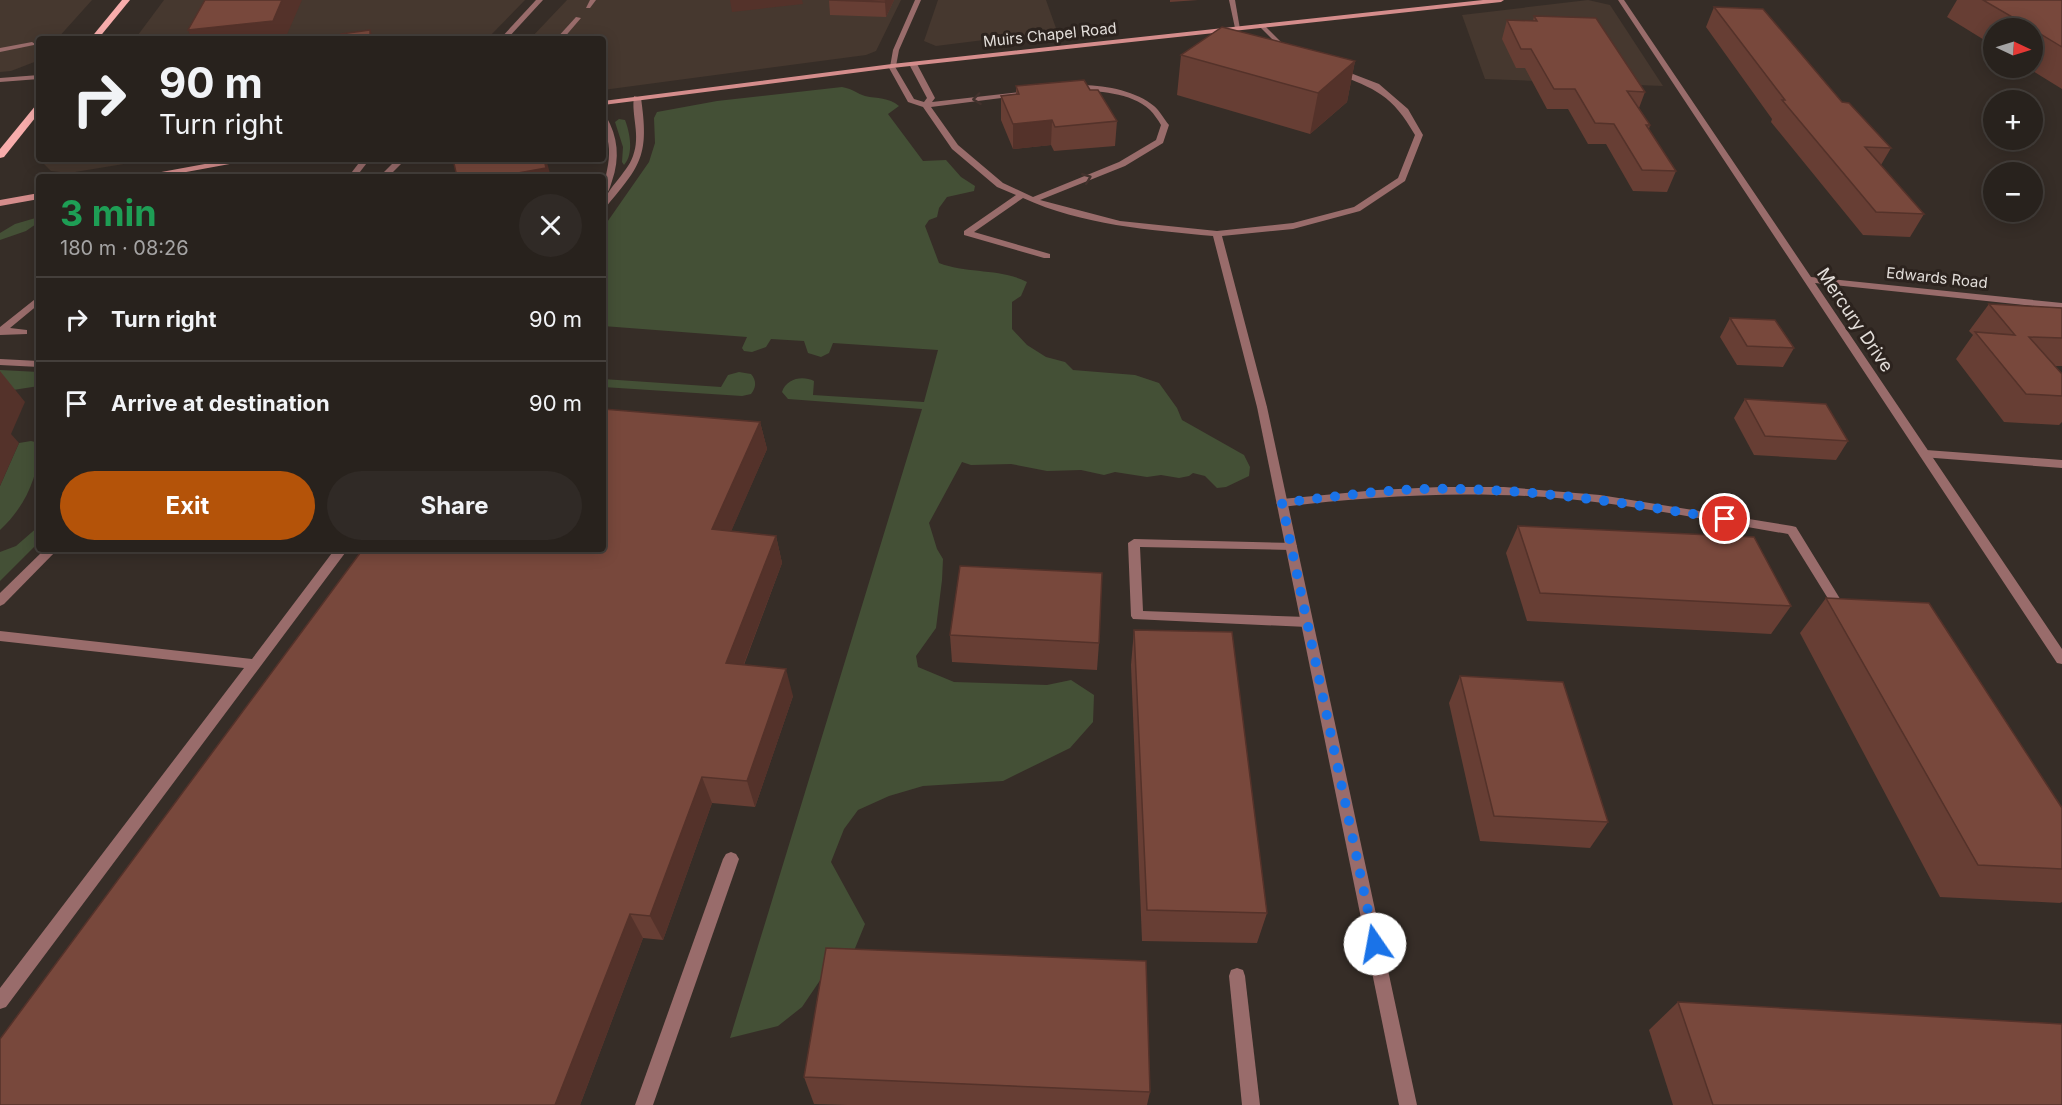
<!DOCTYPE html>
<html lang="en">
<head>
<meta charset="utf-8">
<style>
	body { margin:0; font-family:Inter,sans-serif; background:#302a26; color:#f1f3f6; height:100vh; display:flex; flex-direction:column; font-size:22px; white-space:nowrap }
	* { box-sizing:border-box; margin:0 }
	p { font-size:20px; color:#a5a4a4 }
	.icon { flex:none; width:33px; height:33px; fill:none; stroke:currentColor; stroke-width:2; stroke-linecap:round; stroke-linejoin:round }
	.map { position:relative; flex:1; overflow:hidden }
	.drawer { position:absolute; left:36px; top:174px; width:570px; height:378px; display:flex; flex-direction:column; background:#28221d; border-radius:6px; box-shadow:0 3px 15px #0003,0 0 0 2px #443f3b }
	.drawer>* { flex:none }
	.top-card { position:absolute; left:36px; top:36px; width:570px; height:126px; border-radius:6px; box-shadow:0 3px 15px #0003,0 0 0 2px #443f3b; background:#28221d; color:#f1f3f6; overflow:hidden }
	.needle { width:39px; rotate:94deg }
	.tools { position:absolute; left:1983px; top:18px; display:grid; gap:12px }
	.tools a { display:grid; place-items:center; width:60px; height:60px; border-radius:50%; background:#28221d; box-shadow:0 3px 15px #0003,0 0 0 2px #443f3b; font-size:30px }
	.pin { position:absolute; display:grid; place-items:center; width:51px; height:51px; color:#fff; margin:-26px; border:3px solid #fff; border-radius:50%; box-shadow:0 2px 6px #0007 }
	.me { position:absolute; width:66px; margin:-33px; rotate:348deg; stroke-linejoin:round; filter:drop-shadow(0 0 4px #0008) }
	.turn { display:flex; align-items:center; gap:21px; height:126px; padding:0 24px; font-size:27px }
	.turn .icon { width:78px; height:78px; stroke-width:2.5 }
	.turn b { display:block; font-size:42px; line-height:51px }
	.round { display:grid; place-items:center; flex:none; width:63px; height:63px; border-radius:32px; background:#302a26 }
	.headline { display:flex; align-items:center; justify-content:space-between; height:102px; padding:0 24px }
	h1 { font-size:36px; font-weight:700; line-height:45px; color:#1e9e55 }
	.button { display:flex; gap:12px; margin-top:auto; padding:12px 24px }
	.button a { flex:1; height:69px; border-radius:36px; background:#b45309; color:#fff; font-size:24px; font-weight:700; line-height:69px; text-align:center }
	.button a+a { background:#302a26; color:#f1f3f6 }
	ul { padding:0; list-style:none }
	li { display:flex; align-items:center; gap:18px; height:84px; padding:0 24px; border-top:2px solid #443f3b }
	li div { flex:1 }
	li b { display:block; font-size:22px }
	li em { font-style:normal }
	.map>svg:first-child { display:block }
	.built { fill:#46382f }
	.green { fill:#445036 }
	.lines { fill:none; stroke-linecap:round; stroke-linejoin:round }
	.lane { fill:#996c6b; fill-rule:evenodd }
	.street { fill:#996c6b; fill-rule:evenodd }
	.secondary { fill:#d58d8c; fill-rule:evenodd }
	.primary { fill:#f8adac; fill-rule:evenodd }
	.wall { fill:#673e34 }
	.shaded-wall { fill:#54322a }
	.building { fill:#78483c; stroke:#54322a; stroke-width:1.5 }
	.oneway { stroke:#42322d }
	.route { stroke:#1a73e8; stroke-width:10; stroke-dasharray:0 18 }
	.labels { text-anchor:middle; stroke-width:6; stroke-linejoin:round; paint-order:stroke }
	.far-street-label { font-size:15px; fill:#e3deda; stroke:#2c231e }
	.street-label { font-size:18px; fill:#e3deda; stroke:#2c231e }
</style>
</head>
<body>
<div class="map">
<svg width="2062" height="1105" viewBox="0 0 2062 1105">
	<rect width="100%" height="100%" fill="#362d27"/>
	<g class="built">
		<path d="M 0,0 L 92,0 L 57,39 L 39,39 L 37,61 L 11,71 L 0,72 Z"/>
		<path d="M 164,0 L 525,0 L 487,39 L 135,39 Z"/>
		<path d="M 567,0 L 901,0 L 876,51 L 866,55 L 603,90 L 603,39 L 530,39 Z"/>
		<path d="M 938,0 L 1046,0 L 1057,31 L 936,46 L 924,41 Z"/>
		<path d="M 1588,0 L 1610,5 L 1663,86 L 1485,79 L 1462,15 Z"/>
		<path d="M 47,159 L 154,159 L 69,173 L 51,171 L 44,164 Z"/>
	</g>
	<g class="green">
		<path d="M 842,87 C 854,89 857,94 865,96 C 878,99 888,97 899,106 L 888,114 L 923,161 L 946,160 L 961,177 L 975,186 L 974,191 L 947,197 L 939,208 L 937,217 L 929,220 L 925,226 L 939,263 C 967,274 1000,268 1027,282 L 1021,296 L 1012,302 L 1012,329 L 1027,345 L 1046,357 L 1065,362 L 1073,370 L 1135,375 L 1159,383 L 1177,408 L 1182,420 L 1244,455 L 1250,467 L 1249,476 L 1226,487 L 1217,488 L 1205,476 L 1193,473 L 1189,476 L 1179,478 L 1161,475 L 1147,477 L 1115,472 L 1104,475 L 1081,470 L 1047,471 L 1011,464 L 971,465 L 962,462 L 929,523 L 937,549 L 943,559 L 942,580 L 936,628 L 916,656 L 918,667 L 954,682 L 1047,685 L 1071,680 L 1094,695 L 1093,722 L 1070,748 L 1003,781 L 923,786 L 889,796 L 858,810 L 844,829 L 831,862 L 865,924 L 851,958 L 825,973 L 802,1007 L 778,1026 L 730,1038 L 922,409 L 788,399 L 782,392 C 786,379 802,375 814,381 L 813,395 L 924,402 L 938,350 L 833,343 L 829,353 L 821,357 L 808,353 L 804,341 L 771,339 L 766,347 L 752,352 L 744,351 L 742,348 L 747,337 L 603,326 L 603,228 L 649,162 L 655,143 L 654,118 L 657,112 L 717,101 Z"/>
		<path d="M 619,119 L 625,120 C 630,133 634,154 624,165 L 622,162 L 623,147 L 615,122 Z"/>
		<path d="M 39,217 L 39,222 L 26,231 L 0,240 L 0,233 L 15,224 Z"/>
		<path d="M 0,370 L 39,372 L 39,386 L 0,392 Z"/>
		<path d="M 739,372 L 751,374 C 757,381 756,388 751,394 L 742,396 L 603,387 L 603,379 L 721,387 L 728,375 Z"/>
		<path d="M 31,441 L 39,443 C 39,476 25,507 0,530 L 0,486 L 19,443 Z"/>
		<path d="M 39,526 L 39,542 L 0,581 L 0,552 L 16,546 Z"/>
	</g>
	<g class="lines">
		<g class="lane">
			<path d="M 590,0 L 596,0 L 590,8 L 586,8 Z"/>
			<path d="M 576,17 L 581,18 L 563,39 L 556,39 Z"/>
			<path d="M 1259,24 L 1263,24 L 1290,51 L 1290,53 L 1286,53 L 1259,26 Z"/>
			<path d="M 32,42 L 35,44 L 34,45 L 0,52 L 0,48 Z"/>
			<path d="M 913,62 L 917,64 L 935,98 L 932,102 L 1020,92 L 1020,96 L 1017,96 L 931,107 L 958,145 L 1003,183 L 1033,197 L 1119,162 L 1156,140 L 1161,125 C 1158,120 1154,114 1150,110 C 1131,92 1097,91 1073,90 L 1070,90 L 1070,86 C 1095,83 1134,89 1154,106 C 1160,111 1164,119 1169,125 L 1163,143 L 1125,166 L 1040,200 L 1120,221 L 1217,231 L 1293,223 L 1354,207 L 1398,178 L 1415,135 C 1392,95 1376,89 1334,73 L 1334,69 L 1340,69 L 1379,84 L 1408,109 L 1423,135 L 1405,181 L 1360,211 L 1293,229 L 1222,236 L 1267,407 L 1262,410 L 1257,407 L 1213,236 C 1149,230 1082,225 1023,198 L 974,232 L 1050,254 L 1050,258 L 1044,258 L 964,235 L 964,231 L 1016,195 L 997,187 L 952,149 L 923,107 L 908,102 L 888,66 L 894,65 L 914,99 L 924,102 L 927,98 L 909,64 Z"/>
			<path d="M 634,96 L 641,98 C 649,155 642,164 606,207 L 603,208 C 603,191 627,174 633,156 C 641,135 631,116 634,96 Z"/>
			<path d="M 603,116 L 606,116 C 618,137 620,158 612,181 C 610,187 609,193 603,197 C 603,182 609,168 609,154 C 610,140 603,129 603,116 Z"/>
			<path d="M 362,159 L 370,159 L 356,177 L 348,177 Z"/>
			<path d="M 397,159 L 406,159 L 388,177 L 379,177 Z"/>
			<path d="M 39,296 L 39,304 L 10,328 L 27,330 L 27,334 L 0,335 L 0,327 Z"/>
			<path d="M 0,359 L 39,361 L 39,367 L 0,365 Z"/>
			<path d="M 1926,450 L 2062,460 L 2062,468 L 1922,457 L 1920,454 Z"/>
			<path d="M 1440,487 L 1504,487 L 1600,495 L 1792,526 L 1796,527 L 1842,602 L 1840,605 L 1832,605 L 1788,534 C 1715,522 1642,506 1568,499 C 1472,490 1377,495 1282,507 L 1276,503 L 1282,499 L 1377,490 Z"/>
			<path d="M 1134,539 L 1295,543 L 1297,546 L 1295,549 L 1291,550 L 1140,547 L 1143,611 L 1307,617 L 1311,619 L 1313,622 L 1311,625 L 1307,627 L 1133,619 L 1131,616 L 1128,543 Z"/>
			<path d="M 45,549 L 58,549 L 4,604 L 0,606 L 0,593 Z"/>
			<path d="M 335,549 L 348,549 L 6,1007 L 0,1009 L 0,988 L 244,668 L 0,641 L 0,631 L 252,659 Z"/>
			<path d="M 731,852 L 736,854 L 739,859 L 653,1105 L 635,1105 L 723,859 L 726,854 Z"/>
			<path d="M 1237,968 L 1243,970 L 1245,976 L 1260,1105 L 1242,1105 L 1229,976 L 1231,970 Z"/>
		</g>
		<g class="street">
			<path d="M 536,0 L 543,0 L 507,39 L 500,39 Z"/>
			<path d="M 915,0 L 921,0 L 899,50 L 896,66 L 890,67 L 893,50 Z"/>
			<path d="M 1229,0 L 1235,0 L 1240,29 L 1235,28 Z"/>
			<path d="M 1618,0 L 1624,0 L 1811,277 L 2062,303 L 2062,309 L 1815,283 L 2062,649 L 2062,664 L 2057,663 Z"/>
			<path d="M 39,75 L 39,79 L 0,82 L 0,78 Z"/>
			<path d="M 1262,404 L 1267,407 L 1417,1105 L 1399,1105 L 1257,407 Z"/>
		</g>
		<g class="secondary">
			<path d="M 1483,0 L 1504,0 L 1501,2 L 892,68 L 603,105 L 603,101 L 892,64 Z"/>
			<path d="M 232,159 L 250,159 L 246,161 L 159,177 L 141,177 L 145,175 Z"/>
			<path d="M 39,193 L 39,199 L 0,206 L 0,200 Z"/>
		</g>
		<g class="primary">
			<path d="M 122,0 L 130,0 L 98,39 L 90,39 Z"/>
			<path d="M 39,104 L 39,113 L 4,157 L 0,158 L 0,149 L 36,105 Z"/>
		</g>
	</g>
	<g class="wall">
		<path d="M 829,0 L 894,0 L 886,17 L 830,15 Z"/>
		<path d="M 1170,0 L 1198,0 L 1170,2 Z"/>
		<path d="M 1957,0 L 2062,0 L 2062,89 L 2028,68 L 2032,68 L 2032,28 L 1994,28 L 1994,46 L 1947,17 Z"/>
		<path d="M 1714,7 L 1842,102 L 1891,148 L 1881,165 L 1924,214 L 1910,237 L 1863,235 L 1771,122 L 1772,119 L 1706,27 Z"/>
		<path d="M 1534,16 L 1645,92 L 1639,108 L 1650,125 L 1649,129 L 1676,171 L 1667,192 L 1633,191 L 1606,144 L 1588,144 L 1568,109 L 1547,109 L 1525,68 L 1516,68 L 1502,39 L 1507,20 L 1533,21 Z"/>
		<path d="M 1181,55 L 1355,61 L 1347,102 L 1310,134 L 1177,95 Z"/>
		<path d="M 1016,86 L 1090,90 L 1117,121 L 1115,146 L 1054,151 L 1051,145 L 1013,149 L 1001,120 L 1001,96 L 1016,94 Z"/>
		<path d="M 1989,304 L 2062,308 L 2062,366 L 2055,366 L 2062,396 L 2062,422 L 2059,425 L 2004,422 L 1956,359 L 1973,335 L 1969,331 Z"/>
		<path d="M 1730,318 L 1794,348 L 1783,367 L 1737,365 L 1720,337 Z"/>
		<path d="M 1745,399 L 1848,441 L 1836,460 L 1754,455 L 1734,418 Z"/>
		<path d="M 760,422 L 767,449 L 731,531 L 776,536 L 782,563 L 744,665 L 793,696 L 755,807 L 712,803 L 663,940 L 643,938 L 580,1105 L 0,1105 Z"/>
		<path d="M 1518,526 L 1791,606 L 1771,634 L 1527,621 L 1506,553 Z"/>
		<path d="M 1826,598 L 2062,808 L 2062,902 L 2060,903 L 1940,897 L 1800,633 Z"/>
		<path d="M 1134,630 L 1267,913 L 1257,943 L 1142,941 L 1131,665 Z"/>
		<path d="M 950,635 L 1099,643 L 1097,670 L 952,662 Z"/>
		<path d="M 1460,676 L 1608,822 L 1590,848 L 1480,841 L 1449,703 Z"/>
		<path d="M 1678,1002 L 2062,1105 L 1673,1105 L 1649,1030 Z"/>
		<path d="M 804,1077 L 1150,1092 L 1147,1105 L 847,1105 L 814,1104 Z"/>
	</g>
	<g class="shaded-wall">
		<path d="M 282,0 L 302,0 L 285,39 L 192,39 L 188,30 Z"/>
		<path d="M 730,0 L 802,0 L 803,4 L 732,12 Z"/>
		<path d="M 886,0 L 894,0 L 886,17 L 885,2 Z"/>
		<path d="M 370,30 L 374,39 L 370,39 Z"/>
		<path d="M 1355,61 L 1347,102 L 1310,134 L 1318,93 Z"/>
		<path d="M 1052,120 L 1051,145 L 1013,149 L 1013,124 Z"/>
		<path d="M 544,159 L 546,159 L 551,177 L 496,177 Z"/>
		<path d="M 0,371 L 25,402 L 11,434 L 19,443 L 0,486 Z"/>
		<path d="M 760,422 L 767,449 L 720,557 L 712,529 Z"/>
		<path d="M 776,536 L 782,563 L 734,690 L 726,663 Z"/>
		<path d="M 786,669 L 793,696 L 755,807 L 747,781 Z"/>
		<path d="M 702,777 L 712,803 L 663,940 L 650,916 Z"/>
		<path d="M 630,914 L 643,938 L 580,1105 L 555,1105 Z"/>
	</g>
	<g class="building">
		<path d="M 205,0 L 282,0 L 273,21 L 188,30 Z"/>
		<path d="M 829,0 L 886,0 L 885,2 Z"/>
		<path d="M 1983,0 L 2062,0 L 2062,47 L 2032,29 L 2032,28 L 2031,28 Z"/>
		<path d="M 1714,7 L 1763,9 L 1842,102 L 1849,103 L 1891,148 L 1865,147 L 1924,214 L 1876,212 L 1782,100 L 1785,100 Z"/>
		<path d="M 1534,16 L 1596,18 L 1645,92 L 1627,91 L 1650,125 L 1646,125 L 1676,171 L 1642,170 L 1614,124 L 1595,123 L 1575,89 L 1554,89 L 1531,49 L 1521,49 L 1507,20 L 1537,21 Z"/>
		<path d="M 1222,27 L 1355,61 L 1318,93 L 1181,55 Z"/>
		<path d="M 370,30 L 370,39 L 340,39 L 341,34 Z"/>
		<path d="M 1084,80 L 1090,90 L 1098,90 L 1117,121 L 1055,127 L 1052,120 L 1013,124 L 1001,96 L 1019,94 L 1016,86 Z"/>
		<path d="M 453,159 L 544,159 L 546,168 L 496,177 L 457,177 Z"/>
		<path d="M 1989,304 L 2062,308 L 2062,338 L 2029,337 L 2062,374 L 2062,396 L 2026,394 L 1975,332 L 2015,335 Z"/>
		<path d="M 1730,318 L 1775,320 L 1794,348 L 1747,346 Z"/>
		<path d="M 1745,399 L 1826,404 L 1848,441 L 1765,436 Z"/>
		<path d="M 603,409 L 760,422 L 712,529 L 776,536 L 726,663 L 786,669 L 747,781 L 702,777 L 650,916 L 630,914 L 555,1105 L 0,1105 L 0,1039 L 363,549 L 603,549 Z"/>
		<path d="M 1518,526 L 1754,537 L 1791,606 L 1540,593 Z"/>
		<path d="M 960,566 L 1102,573 L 1099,643 L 950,635 Z"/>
		<path d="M 1826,598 L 1929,603 L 2062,808 L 2062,869 L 1978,865 Z"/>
		<path d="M 1134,630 L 1232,632 L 1267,913 L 1147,910 Z"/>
		<path d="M 1460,676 L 1563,682 L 1608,822 L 1494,816 Z"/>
		<path d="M 826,948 L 1146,961 L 1150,1092 L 804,1077 Z"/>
		<path d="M 1678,1002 L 2062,1024 L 2062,1105 L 1713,1105 Z"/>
	</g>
	<defs><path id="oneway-chevron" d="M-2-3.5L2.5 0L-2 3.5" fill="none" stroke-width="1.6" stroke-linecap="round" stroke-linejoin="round" transform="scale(1.5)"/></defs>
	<g class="oneway">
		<use href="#oneway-chevron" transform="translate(977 99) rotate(173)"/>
		<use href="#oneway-chevron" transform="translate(1087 178) rotate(-22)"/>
	</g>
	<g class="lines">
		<path class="route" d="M 1375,944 L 1282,503 C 1329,497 1375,491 1422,489 C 1525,487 1625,503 1725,519"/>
	</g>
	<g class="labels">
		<g class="far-street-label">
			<text transform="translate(1050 35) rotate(-6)" y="5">Muirs Chapel Road</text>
			<text transform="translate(1937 278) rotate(6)" y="5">Edwards Road</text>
		</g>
		<g class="street-label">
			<text transform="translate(1855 320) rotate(56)" y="6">Mercury Drive</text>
		</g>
	</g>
</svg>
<div class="tools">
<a><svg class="needle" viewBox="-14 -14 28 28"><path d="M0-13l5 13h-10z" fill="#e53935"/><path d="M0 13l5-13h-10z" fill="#a5a4a4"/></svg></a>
<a>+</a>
<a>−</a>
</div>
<div class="pin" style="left:1725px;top:519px;background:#d93025"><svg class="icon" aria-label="arrive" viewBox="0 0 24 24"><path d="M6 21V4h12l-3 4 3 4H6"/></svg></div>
<svg class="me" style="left:1375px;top:944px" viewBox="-20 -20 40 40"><circle r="19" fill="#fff"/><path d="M0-13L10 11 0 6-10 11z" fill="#1a73e8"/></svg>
<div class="top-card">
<div class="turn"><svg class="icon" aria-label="right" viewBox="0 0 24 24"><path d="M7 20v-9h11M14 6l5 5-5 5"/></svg><div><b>90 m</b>Turn right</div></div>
</div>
<section class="drawer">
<div class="headline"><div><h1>3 min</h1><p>180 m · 08:26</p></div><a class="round"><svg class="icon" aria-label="close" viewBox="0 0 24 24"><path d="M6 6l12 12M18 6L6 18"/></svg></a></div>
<ul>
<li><svg class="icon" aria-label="right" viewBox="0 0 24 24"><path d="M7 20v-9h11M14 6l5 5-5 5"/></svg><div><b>Turn right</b></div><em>90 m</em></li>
<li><svg class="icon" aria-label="arrive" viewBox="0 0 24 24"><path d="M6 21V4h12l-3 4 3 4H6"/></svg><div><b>Arrive at destination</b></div><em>90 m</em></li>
</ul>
<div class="button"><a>Exit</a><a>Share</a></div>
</section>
</div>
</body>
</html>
